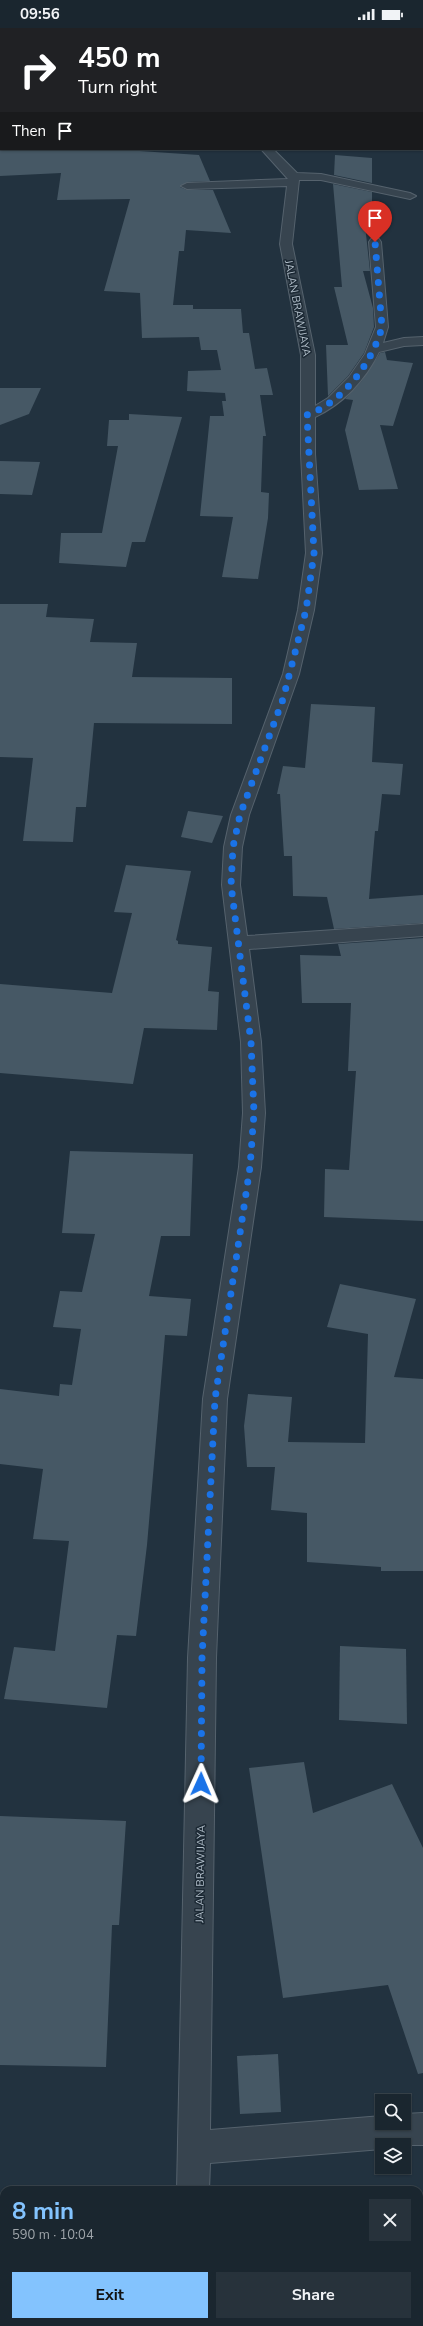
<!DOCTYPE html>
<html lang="en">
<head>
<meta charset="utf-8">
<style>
	body { margin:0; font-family:"Nunito Sans",sans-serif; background:#27323b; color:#f1f3f6; height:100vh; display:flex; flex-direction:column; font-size:15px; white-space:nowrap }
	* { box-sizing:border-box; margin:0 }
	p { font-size:13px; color:#9fa5aa }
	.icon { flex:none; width:22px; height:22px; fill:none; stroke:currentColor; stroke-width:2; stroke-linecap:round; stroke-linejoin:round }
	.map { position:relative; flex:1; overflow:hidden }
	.sheet { position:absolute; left:0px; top:2158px; width:423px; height:140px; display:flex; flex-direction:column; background:#1a262f; border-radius:12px 12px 0 0; box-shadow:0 1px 3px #0004,0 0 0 1px #38434b }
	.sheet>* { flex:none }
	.banner { position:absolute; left:0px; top:0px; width:423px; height:122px; box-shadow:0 1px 3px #0004,0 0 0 1px #38434b; background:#202124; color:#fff; overflow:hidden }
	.controls { position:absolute; left:375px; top:2066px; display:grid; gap:8px }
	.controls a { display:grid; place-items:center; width:36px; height:36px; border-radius:0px; background:#1a262f; box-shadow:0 1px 3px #0004,0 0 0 1px #38434b; font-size:20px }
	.pin { position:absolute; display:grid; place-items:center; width:34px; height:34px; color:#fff; margin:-41px -17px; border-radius:50% 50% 50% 0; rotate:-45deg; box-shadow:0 0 4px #0007 }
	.pin .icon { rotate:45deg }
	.me { position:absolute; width:44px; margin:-22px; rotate:1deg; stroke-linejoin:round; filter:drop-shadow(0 0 3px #0008) }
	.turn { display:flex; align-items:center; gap:14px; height:84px; padding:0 12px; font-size:18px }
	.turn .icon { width:52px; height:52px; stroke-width:2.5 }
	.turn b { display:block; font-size:28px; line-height:34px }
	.then { display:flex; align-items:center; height:38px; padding:0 12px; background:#0003; gap:8px; font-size:15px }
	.round { display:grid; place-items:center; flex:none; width:42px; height:42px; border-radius:0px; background:#27323b }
	.headline { display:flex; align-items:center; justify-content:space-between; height:68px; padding:0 12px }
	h1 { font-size:24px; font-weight:700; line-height:30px; color:#83c3fe }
	.primary-button { display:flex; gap:8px; margin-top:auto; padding:8px 12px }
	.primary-button a { flex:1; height:46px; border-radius:0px; background:#83c3fe; color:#111; font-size:16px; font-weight:700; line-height:46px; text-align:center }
	.primary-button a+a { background:#27323b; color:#f1f3f6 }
	.status { display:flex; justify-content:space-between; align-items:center; height:28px; padding:0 20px; background:#1a262f; direction:ltr }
	.status svg { height:11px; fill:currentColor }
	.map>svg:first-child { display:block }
	.building { fill:#465865 }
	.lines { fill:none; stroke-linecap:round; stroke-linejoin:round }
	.minor-casing { stroke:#55626d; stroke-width:2 }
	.minor { fill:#37444f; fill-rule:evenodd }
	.route { stroke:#1a73e8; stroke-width:7; stroke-dasharray:0 12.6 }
	.labels { text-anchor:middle; stroke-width:3; stroke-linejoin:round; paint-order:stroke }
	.street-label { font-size:11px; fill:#b2bfca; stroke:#1c2934 }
</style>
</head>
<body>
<div class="status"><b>09:56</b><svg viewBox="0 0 49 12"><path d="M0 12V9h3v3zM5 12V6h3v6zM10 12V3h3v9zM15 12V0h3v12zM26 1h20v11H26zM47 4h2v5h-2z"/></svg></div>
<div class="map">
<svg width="423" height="2298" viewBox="0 0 423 2298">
	<rect width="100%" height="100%" fill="#22323f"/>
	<g class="building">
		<path d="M 0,121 L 110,121 L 199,127 L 210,153 L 187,154 L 180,159 L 187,162 L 213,162 L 231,205 L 186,202 L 184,223 L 179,223 L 173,277 L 193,277 L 193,281 L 241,281 L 243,305 L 249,305 L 255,341 L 267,340 L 273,367 L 260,367 L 266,408 L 263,408 L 261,464 L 269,465 L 268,490 L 258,551 L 222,549 L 233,489 L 200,488 L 210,388 L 224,388 L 222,373 L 226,373 L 225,365 L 187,363 L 188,343 L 221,342 L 217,322 L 201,322 L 199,309 L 142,310 L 140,265 L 104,263 L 130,171 L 57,172 L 61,145 L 0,148 Z"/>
		<path d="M 335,127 L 372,130 L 372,155 L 334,147 Z"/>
		<path d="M 333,156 L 372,164 L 372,197 L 365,197 L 370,243 L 363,243 L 373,280 L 374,299 L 364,325 L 348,348 L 328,368 L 326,317 L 348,317 L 334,259 L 342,259 Z"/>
		<path d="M 385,324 L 387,332 L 413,335 L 393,398 L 380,397 L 398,461 L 359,462 L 345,402 L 353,372 L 345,371 L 361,354 L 380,325 Z"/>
		<path d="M 0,360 L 41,360 L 29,386 L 0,397 Z"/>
		<path d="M 129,386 L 182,389 L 145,514 L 132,514 L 126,539 L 59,535 L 61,505 L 102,505 L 118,418 L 107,418 L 109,392 L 129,392 Z"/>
		<path d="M 0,433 L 40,434 L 32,467 L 0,466 Z"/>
		<path d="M 0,576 L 48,576 L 46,589 L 94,591 L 90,614 L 137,615 L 132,649 L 232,650 L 232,696 L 94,695 L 86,779 L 76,779 L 73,814 L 23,813 L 33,730 L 0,729 Z"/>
		<path d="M 311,676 L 375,679 L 372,734 L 403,736 L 400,767 L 382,766 L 378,803 L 375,803 L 369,871 L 423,867 L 423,895 L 334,901 L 327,869 L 293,868 L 292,828 L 284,828 L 280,766 L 277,766 L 283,738 L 305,740 Z"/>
		<path d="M 188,783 L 223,788 L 212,815 L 181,809 Z"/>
		<path d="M 126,837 L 191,843 L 176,912 L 178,913 L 178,916 L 212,919 L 208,963 L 219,964 L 217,1002 L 144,1000 L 133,1056 L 0,1045 L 0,956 L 112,965 L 132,885 L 114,884 Z"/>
		<path d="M 423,910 L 423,1193 L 324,1189 L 325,1141 L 349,1142 L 356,1043 L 348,1043 L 351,975 L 302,975 L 300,927 L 341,928 L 338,916 Z"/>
		<path d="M 70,1123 L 193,1126 L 190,1208 L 161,1208 L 149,1268 L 191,1271 L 187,1308 L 165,1307 L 147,1517 L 136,1608 L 117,1607 L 107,1680 L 4,1671 L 14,1619 L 55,1623 L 69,1513 L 33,1511 L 43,1441 L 0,1436 L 0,1361 L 59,1368 L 60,1356 L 72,1357 L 81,1301 L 53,1299 L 60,1263 L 82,1264 L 95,1206 L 62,1205 Z"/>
		<path d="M 340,1256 L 416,1271 L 394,1349 L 423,1351 L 423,1543 L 381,1543 L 381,1539 L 307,1534 L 307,1485 L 271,1482 L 275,1439 L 247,1439 L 244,1398 L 248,1366 L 292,1369 L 288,1414 L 365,1415 L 368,1306 L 327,1299 Z"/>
		<path d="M 340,1618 L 406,1621 L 407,1696 L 339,1692 Z"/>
		<path d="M 304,1734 L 313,1785 L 392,1756 L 423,1820 L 423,2045 L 418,2046 L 388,1957 L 283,1970 L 249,1740 Z"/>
		<path d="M 0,1788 L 126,1793 L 119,1897 L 112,1897 L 106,2039 L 0,2037 Z"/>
		<path d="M 278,2026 L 281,2084 L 240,2086 L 237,2028 Z"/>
	</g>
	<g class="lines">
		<defs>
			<g id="minor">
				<rect x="0" y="16" width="1" height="6"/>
				<path d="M 261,121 L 273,121 L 297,145 L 321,146 L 410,165 L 416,168 L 410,171 L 321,152 L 299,152 L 292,216 L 315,327 L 315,378 L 328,370 L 349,349 L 365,326 L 376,299 L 369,214 L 371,211 L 379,211 L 381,214 L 388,299 L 383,315 L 404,310 L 423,309 L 423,317 L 404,318 L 379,324 C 365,352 343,376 315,389 L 315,426 L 322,525 L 314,582 L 299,646 L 249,787 L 242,819 L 240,857 L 247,908 L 423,896 L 423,908 L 249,921 L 261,1014 L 265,1085 L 261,1139 L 227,1371 L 216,1630 L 210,2102 L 382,2088 L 382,2095 L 404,2095 L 404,2086 L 423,2085 L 423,2117 L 382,2117 L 382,2121 L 210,2135 L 209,2162 L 177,2162 L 188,1630 L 203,1371 L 239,1139 L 243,1085 L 241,1014 L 222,857 L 224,819 L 231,787 L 283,646 L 298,582 L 306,525 L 301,426 L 301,327 L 280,216 L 287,158 L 187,161 L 181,158 L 187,155 L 288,151 Z"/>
				<rect x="174" y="2294" width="34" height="4"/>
			</g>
		</defs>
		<use href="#minor" class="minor-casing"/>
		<use href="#minor" class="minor"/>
	</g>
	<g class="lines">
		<path class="route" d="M 201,1756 L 202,1630 L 215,1371 L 250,1139 L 254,1085 L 251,1014 L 231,857 L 233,819 L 240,787 L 283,671 L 306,582 L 314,525 L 307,387 C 343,374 372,335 382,299 L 375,214"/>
	</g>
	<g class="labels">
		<g class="street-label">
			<text transform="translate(298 280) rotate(79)" y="4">JALAN BRAWIJAYA</text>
			<text transform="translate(200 1846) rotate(-89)" y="4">JALAN BRAWIJAYA</text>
		</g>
	</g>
</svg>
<div class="controls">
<a><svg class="icon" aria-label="search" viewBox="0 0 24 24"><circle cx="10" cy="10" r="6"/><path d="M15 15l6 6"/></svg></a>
<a><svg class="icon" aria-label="layers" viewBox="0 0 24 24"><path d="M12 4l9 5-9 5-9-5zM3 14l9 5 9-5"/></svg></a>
</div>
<div class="pin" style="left:375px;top:214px;background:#d93025"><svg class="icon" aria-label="arrive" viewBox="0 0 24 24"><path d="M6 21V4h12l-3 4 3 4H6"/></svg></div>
<svg class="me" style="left:201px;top:1756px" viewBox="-20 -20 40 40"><path d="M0-17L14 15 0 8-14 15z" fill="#1a73e8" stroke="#fff" stroke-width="4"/></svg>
<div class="banner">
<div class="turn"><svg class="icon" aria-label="right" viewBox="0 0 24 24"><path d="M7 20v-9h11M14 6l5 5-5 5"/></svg><div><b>450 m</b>Turn right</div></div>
<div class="then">Then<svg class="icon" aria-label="arrive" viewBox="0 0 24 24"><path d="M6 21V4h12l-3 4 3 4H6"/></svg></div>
</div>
<section class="sheet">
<div class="headline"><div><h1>8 min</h1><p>590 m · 10:04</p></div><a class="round"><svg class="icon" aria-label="close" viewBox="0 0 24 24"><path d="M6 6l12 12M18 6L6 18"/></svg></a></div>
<div class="primary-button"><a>Exit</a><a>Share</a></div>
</section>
</div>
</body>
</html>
